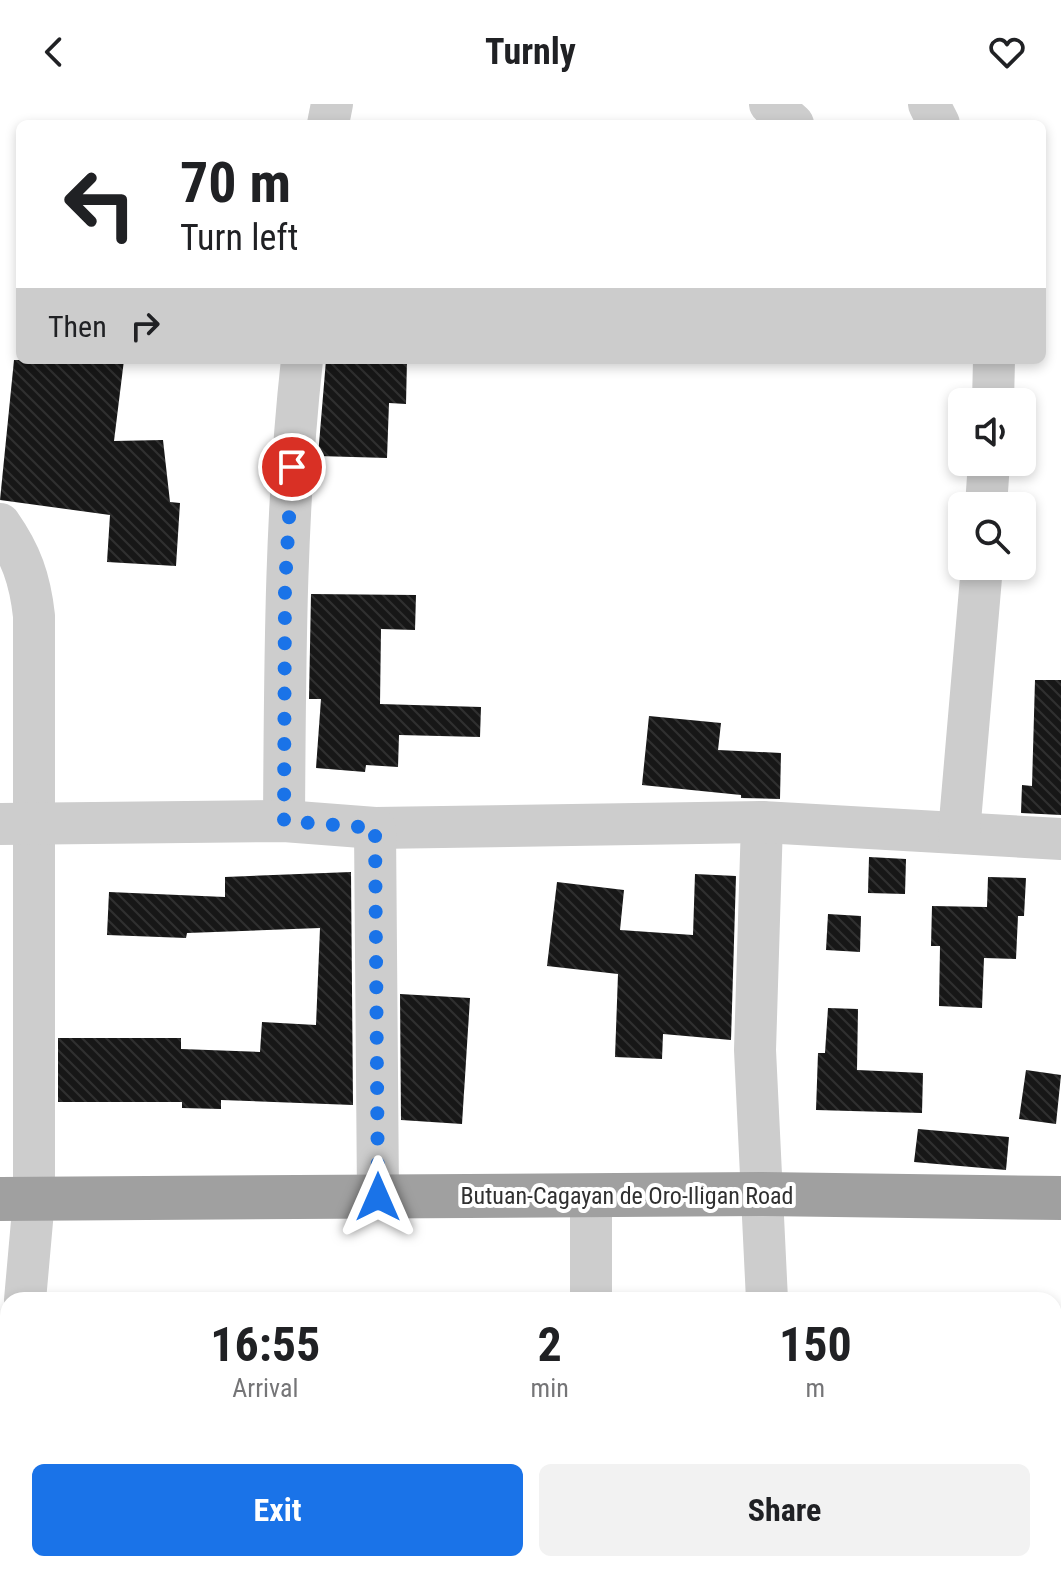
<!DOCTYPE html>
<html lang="en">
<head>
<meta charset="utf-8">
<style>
	body { margin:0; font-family:"Roboto Condensed",sans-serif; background:#f2f2f2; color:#202124; height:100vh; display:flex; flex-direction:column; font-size:30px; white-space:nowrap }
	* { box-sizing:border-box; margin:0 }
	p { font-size:26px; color:#757577 }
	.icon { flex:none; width:44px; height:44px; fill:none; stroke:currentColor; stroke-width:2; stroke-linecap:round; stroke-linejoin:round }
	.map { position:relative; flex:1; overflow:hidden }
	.details { position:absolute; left:0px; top:1188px; width:1062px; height:280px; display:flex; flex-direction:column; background:#fff; border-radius:24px 24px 0 0; box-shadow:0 4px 12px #0003 }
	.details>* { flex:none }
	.guide { position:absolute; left:16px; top:16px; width:1030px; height:244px; border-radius:12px; box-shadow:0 4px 12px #0003; background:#fff; color:#202124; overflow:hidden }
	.fabs { position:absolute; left:948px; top:284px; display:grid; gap:16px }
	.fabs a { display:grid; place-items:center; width:88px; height:88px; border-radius:12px; background:#fff; box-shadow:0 4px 12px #0003; font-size:40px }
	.pin { position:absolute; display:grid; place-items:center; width:68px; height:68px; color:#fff; margin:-34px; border:4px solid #fff; border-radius:50%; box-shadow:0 2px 8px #0007 }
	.me { position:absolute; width:88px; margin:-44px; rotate:0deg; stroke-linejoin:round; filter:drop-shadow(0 0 6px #0008) }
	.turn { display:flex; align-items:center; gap:28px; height:168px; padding:0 32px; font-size:36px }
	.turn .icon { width:104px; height:104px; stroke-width:2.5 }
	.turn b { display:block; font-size:56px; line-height:68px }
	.then { display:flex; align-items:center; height:76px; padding:0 32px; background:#0003; gap:16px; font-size:30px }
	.eta { display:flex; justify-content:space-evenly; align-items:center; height:136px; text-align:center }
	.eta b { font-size:48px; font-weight:700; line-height:56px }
	.cta { display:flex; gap:16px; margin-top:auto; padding:16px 32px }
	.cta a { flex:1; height:92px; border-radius:12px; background:#1a73e8; color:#fff; font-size:32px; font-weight:700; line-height:92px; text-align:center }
	.cta a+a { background:#f2f2f2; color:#202124 }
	header { display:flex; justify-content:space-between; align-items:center; height:104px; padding:0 32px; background:#fff; font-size:36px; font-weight:700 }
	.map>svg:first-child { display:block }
	.building { fill:url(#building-back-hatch) }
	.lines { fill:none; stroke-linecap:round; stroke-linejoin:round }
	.minor { stroke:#cdcdcd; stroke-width:42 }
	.trunk { stroke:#a0a0a0; stroke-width:44 }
	.route { stroke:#1a73e8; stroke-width:14; stroke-dasharray:0 25.2 }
	.labels { text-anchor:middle; stroke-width:8; stroke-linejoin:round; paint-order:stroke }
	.street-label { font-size:24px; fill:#303030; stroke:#fff }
</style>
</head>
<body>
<header><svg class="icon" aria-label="back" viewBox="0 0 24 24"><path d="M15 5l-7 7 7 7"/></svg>Turnly<svg class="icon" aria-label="heart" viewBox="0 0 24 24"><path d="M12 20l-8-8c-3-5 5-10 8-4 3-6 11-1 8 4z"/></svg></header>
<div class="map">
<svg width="1061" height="1468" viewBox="0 0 1061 1468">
	<defs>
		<pattern id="building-back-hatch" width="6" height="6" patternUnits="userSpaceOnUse" patternTransform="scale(2)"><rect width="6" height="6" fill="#171717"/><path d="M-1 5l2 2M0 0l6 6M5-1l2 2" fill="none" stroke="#303030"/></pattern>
	</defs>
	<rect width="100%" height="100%" fill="#fff"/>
	<g class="building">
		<path d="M 14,256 L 124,256 L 114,337 L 163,336 L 170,398 L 180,399 L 176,462 L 107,458 L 110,411 L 0,396 Z"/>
		<path d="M 326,256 L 407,256 L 406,300 L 389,299 L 387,354 L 318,352 Z"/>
		<path d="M 311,490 L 416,491 L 415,526 L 381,525 L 380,600 L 481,603 L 480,633 L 399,631 L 398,663 L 366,661 L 365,668 L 316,664 L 321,595 L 309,595 Z"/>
		<path d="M 1035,576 L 1061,576 L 1061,711 L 1021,709 L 1022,681 L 1032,682 Z"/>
		<path d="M 649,612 L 721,619 L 718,646 L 781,649 L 780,695 L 741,694 L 741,691 L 642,681 Z"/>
		<path d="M 869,753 L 906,755 L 905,790 L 868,789 Z"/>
		<path d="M 351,768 L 353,1001 L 221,996 L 221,1005 L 182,1004 L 182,998 L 58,998 L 58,934 L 181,934 L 181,945 L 260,948 L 262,918 L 316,921 L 320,824 L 187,829 L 186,834 L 107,831 L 109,788 L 225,793 L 225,773 Z"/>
		<path d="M 695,770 L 736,772 L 731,936 L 663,930 L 662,955 L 615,953 L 618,870 L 547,862 L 557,778 L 624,786 L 620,826 L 693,831 Z"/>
		<path d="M 988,773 L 1026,774 L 1024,812 L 1018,812 L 1016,855 L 984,854 L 982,904 L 939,902 L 940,842 L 931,842 L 932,802 L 987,803 Z"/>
		<path d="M 828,810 L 861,812 L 860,848 L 826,846 Z"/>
		<path d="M 400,890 L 470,894 L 462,1020 L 401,1016 Z"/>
		<path d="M 828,904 L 858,905 L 857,966 L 923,969 L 922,1009 L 816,1006 L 818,949 L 825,949 Z"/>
		<path d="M 1026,966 L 1061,971 L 1056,1020 L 1019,1015 Z"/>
		<path d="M 918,1025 L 1009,1033 L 1006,1066 L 914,1058 Z"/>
	</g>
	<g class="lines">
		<g class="minor">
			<path d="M 770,0 L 793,20"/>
			<path d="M 929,0 L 939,20"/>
			<path d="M 328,20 L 332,0"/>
			<path d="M 993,298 L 994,256"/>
			<path d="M 986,402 L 989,358"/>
			<path d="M 0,420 C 21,450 30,475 34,512 L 34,1095 L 25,1196"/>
			<path d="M 284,717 C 285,563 285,409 302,256"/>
			<path d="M 762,718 L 755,946 L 767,1196"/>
			<path d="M 0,720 L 284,717 L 375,724 L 762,718 L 1061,735"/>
			<path d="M 375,724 L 378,1093"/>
			<path d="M 959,729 L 982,462"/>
			<path d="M 591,1196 L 591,1093"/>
			<path d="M 17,1460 L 17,1468"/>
			<path d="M 764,1460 L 764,1468"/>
		</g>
		<path class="trunk" d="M 0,1095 L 762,1090 L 1061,1094"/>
	</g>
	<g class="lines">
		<path class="route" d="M 292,363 L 285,482 L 284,717 L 375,724 L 378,1093"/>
	</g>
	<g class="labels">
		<g class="street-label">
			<text x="627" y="1100">Butuan-Cagayan de Oro-Iligan Road</text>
		</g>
	</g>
</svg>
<div class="fabs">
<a><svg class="icon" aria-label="sound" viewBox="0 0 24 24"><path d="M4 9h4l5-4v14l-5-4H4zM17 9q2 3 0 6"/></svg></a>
<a><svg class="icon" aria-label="search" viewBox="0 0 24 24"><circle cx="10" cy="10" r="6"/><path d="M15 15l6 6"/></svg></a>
</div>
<div class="pin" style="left:292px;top:363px;background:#d93025"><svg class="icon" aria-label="arrive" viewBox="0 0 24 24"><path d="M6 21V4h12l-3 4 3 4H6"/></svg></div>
<svg class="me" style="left:378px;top:1093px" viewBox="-20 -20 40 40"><path d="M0-17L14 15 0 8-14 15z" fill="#1a73e8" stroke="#fff" stroke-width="4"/></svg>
<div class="guide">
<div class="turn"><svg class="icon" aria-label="left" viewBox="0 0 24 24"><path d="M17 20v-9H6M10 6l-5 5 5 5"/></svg><div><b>70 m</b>Turn left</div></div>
<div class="then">Then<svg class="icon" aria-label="right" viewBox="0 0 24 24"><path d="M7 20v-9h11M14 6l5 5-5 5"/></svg></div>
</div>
<section class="details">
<div class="eta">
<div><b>16:55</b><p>Arrival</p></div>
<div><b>2</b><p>min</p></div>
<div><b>150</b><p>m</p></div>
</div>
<div class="cta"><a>Exit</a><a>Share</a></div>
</section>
</div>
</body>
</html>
